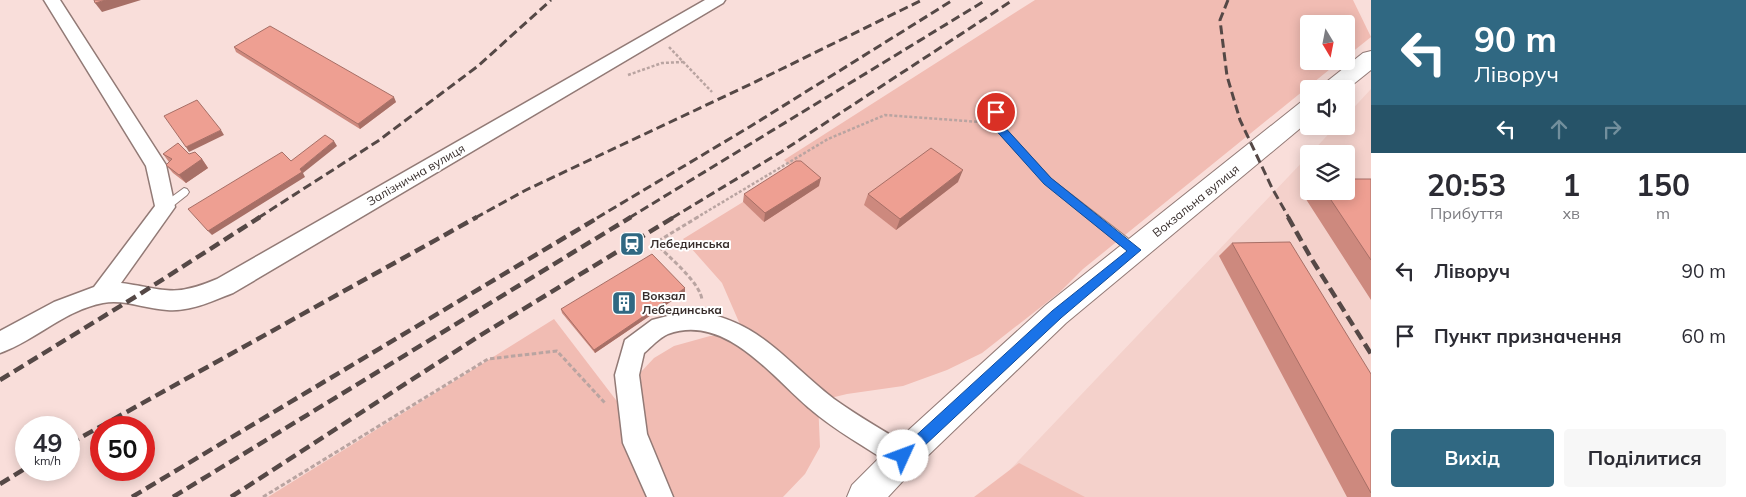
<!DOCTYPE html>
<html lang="uk">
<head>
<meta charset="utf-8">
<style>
	body { margin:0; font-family:Mulish,sans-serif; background:#f7f7f7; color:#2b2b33; height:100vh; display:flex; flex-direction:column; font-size:19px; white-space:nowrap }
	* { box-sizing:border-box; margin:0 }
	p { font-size:16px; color:#7c7c81 }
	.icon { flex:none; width:28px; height:28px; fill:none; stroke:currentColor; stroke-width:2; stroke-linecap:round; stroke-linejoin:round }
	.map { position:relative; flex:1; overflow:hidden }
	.side { display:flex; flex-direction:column; background:#fff; width:375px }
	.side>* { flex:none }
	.banner { background:#306882; color:#fff; overflow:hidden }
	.needle { width:32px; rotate:170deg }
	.controls { position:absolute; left:1300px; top:15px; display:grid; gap:10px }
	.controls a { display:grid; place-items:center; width:55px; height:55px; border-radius:5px; background:#fff; box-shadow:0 2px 12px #0003; font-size:25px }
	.speed { position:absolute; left:15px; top:416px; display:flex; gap:10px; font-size:25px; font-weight:700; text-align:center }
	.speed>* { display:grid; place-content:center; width:65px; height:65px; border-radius:50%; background:#fff; box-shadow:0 2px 12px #0003; line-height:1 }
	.speed small { font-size:12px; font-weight:400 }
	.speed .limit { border:8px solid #d22; background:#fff; color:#111 }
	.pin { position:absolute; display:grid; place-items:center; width:42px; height:42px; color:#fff; margin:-21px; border:2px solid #fff; border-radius:50%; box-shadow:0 1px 5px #0007 }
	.me { position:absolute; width:55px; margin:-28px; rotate:47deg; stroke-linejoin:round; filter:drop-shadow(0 0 4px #0008) }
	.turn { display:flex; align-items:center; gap:18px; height:105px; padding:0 20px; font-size:22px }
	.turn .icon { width:65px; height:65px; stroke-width:2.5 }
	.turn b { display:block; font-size:35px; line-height:42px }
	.lanes { display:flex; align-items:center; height:48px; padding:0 20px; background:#0003; justify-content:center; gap:25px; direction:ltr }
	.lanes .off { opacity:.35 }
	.eta { display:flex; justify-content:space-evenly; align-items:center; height:85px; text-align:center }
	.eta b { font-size:30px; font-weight:700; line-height:35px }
	.primary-button { display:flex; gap:10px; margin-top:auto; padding:10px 20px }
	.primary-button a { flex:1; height:58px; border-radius:5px; background:#306882; color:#fff; font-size:20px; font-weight:700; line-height:58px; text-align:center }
	.primary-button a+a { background:#f7f7f7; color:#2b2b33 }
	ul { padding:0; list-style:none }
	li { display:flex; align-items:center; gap:15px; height:65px; padding:0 20px }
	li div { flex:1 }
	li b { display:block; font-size:19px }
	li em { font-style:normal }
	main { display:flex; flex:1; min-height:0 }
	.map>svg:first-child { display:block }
	.built { fill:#f4d1cb }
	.green { fill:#f1bcb3 }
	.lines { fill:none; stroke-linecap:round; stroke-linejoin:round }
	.lane-casing { stroke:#927a76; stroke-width:2 }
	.street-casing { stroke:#927a76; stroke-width:3 }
	.secondary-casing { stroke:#927a76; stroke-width:2 }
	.path-far1 { stroke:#b9a4a1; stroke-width:2.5; stroke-dasharray:3 2; stroke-linecap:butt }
	.path { stroke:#b9a4a1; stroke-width:3; stroke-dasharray:4.5 2.5; stroke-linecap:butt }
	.lane { fill:#fff; fill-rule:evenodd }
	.street { fill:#fff; fill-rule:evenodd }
	.secondary { fill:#fff; fill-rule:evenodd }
	.rail-far1 { stroke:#554846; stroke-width:3; stroke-dasharray:9 4.5; stroke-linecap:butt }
	.rail { stroke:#554846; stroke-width:4.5; stroke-dasharray:11 5.5; stroke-linecap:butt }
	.wall { fill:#cd897e }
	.shaded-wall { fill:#a76f66 }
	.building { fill:#ee9f92; stroke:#a76f66 }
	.route { fill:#1a73e8; stroke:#114b97 }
	.labels { text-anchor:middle; stroke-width:4; stroke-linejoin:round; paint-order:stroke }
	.street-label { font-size:12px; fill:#382e2c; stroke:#fff }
	.poi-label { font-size:12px; font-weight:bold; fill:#382e2c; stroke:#fff; text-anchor:start }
</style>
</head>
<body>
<main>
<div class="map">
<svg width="1371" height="497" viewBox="0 0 1371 497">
	<rect width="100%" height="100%" fill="#f9deda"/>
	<path class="built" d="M 1371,89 L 1371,497 L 984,497 L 1309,155 L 1309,191 L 1346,191 L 1346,154 L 1310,154 L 1336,126 L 1346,126 L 1346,116 Z"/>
	<g class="green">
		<path d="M 1035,0 L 1353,0 L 1371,37 L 1346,57 L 1346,24 L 1309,24 L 1309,61 L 1340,61 L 1083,269 L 1060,292 L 982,353 L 947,370 L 903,386 L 847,394 L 818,401 L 820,447 L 805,474 L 783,497 L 268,497 L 554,319 L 632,421 L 640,373 L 654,358 L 674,346 L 710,336 L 745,336 L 722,283 L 683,239 L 743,202 L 764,221 L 795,170 L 784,160 Z"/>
		<path d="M 1019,463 L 1085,497 L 974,497 Z"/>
	</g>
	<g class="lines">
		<defs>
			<g id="lane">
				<path d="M 997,96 L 1001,99 L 1000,123 L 1051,179 L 1139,247 L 1140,250 L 1139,253 L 1131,253 L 1045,183 L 993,126 L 992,124 L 993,99 Z"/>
				<path d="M 184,188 L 187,189 L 189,192 L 187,195 L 168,210 L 162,210 L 160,207 L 162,204 Z"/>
			</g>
			<g id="street">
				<path d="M 44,0 L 60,0 L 166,165 L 175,207 L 121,283 C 166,289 172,298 217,279 L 705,0 L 725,0 L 723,3 L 233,293 C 212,301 190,312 167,310 C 145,309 125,299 103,303 C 65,310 36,340 0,353 L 0,331 L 54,302 L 94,287 L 155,206 L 146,166 Z"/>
				<path d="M 687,311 C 757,316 783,360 834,399 C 859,417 886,432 912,448 L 916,457 L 912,466 L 903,469 L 894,466 C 866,447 835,431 809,408 C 771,376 725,313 668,334 C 659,338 651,347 644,353 L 639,375 L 647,434 L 673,497 L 647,497 L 623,443 L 615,375 L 625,340 L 652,320 Z"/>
			</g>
			<g id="secondary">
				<path d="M 1371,51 L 1371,70 L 1346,90 L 1346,89 L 1322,89 L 1325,83 L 1363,53 Z"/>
				<path d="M 1309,100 L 1309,121 L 1066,323 L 915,468 L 888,497 L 847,497 L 852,485 L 891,446 L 1046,305 L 1301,102 Z"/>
			</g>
		</defs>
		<use href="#lane" class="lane-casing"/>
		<use href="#street" class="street-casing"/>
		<use href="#secondary" class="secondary-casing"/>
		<g class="path-far1">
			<path d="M 669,47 L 712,92"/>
			<path d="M 628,75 L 662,63 L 683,62"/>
			<path d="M 696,218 L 828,139 L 885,115 L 980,122"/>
		</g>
		<g class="path">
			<path d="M 698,217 L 655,243 C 668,256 702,284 702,301"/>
			<path d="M 263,497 L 488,359 L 557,351 L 605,403"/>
		</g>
		<use href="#lane" class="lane"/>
		<use href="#street" class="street"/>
		<use href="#secondary" class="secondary"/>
		<g class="rail-far1">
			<path d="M 1228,0 L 1220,20 L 1227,76 L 1240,120 L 1272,188 L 1289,218"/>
			<path d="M 258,218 L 378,141 L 478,66 L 551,0"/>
			<path d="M 475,218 L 526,190 L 751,84 L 922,0"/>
			<path d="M 597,218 L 751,126 L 953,0"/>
			<path d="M 629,218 L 986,0"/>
			<path d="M 672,218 L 781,152 L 1013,0"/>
		</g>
		<g class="rail">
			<path d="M 1288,217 L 1311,258 L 1371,354"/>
			<path d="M 0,380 L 140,294 L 260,217"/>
			<path d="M 69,444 L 477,217"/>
			<path d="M 0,484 L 26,468"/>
			<path d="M 132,497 L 599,217"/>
			<path d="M 173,497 L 631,217"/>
			<path d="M 231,497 L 476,338 L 674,217"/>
		</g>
	</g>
	<g class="wall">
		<path d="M 234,47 L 396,102 L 360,129 L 236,52 Z"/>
		<path d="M 163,154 L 189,154 L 202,159 L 208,168 L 186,183 L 173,173 L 166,165 L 169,162 Z"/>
		<path d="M 1371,179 L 1371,300 L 1302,193 L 1309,187 L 1309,191 L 1346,191 Z"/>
		<path d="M 958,182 L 896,230 L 864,205 L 868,194 Z"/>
		<path d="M 819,186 L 764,222 L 743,202 L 744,194 Z"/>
		<path d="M 1232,243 L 1371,374 L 1371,497 L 1347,497 L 1219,256 Z"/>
		<path d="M 685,292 L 595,353 L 562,313 L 561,309 Z"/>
	</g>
	<g class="shaded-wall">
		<path d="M 106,0 L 141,0 L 102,12 L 95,3 Z"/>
		<path d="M 394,97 L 396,102 L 360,129 L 358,124 Z"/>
		<path d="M 221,130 L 224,135 L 189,152 L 186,147 Z"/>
		<path d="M 334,141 L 337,146 L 303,173 L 305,177 L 212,235 L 208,231 L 300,169 Z"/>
		<path d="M 202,159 L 208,168 L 186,183 L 179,175 Z"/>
		<path d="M 963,170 L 958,182 L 896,230 L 900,219 Z"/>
		<path d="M 821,178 L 819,186 L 764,222 L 765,213 Z"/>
		<path d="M 685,288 L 685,292 L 595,353 L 594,350 Z"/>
	</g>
	<g class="building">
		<path d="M 94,0 L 106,0 L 95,3 Z"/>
		<path d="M 270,26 L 394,97 L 358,124 L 234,47 Z"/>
		<path d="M 197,100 L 221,130 L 186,147 L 164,116 Z"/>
		<path d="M 325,135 L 334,141 L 300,169 L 302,172 L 208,231 L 188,209 L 282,152 L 291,161 Z"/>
		<path d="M 178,143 L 189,154 L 195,152 L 202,159 L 179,175 L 166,165 L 172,159 L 163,154 Z"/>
		<path d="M 931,148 L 963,170 L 900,219 L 868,194 Z"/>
		<path d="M 796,161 L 801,161 L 821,178 L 765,213 L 744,194 Z"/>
		<path d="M 1346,179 L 1371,179 L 1371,260 L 1325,191 L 1346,191 Z"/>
		<path d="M 1290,242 L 1371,374 L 1371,493 L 1232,243 Z"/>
		<path d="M 652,254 L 685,288 L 594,350 L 561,309 Z"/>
	</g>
	<path class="route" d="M 996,108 L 1001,112 L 1001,123 L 1051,178 L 1141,250 L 1061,318 L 908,461 L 903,463 L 898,461 L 896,456 L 898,452 L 1052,311 L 1127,251 L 1044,184 L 992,126 L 991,112 Z"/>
	<defs>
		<symbol id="station-square" viewBox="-11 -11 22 22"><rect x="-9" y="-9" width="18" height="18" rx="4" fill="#306882" stroke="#fff"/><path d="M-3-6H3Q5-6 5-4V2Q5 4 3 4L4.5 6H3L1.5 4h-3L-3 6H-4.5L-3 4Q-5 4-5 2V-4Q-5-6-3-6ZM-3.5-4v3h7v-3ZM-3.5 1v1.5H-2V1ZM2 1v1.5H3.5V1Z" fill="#fff"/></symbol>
		<symbol id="building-square" viewBox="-11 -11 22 22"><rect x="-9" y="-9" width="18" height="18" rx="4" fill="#306882" stroke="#fff"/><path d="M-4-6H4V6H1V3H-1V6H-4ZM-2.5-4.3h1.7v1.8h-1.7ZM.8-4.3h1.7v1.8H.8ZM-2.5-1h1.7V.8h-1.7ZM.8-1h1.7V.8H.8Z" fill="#fff"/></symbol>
	</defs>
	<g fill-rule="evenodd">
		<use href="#station-square" x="618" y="230" width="28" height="28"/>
		<use href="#building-square" x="610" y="289" width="28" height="28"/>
	</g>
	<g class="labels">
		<g class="street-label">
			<text transform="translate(416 175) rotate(-30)" y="4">Залізнична вулиця</text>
			<text transform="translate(1196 201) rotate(-39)" y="4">Вокзальна вулиця</text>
		</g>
		<g class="poi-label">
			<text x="650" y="248">Лебединська</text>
			<text x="642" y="300">Вокзал<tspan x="642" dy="14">Лебединська</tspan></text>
		</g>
	</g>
</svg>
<div class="controls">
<a><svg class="needle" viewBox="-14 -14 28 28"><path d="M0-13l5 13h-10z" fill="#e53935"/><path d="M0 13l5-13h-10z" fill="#7c7c81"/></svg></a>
<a><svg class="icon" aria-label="sound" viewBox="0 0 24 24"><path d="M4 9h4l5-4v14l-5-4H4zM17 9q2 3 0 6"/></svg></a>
<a><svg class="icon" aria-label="layers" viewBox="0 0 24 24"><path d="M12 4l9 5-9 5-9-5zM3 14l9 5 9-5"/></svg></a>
</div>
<div class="speed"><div>49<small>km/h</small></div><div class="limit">50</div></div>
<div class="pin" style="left:996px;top:112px;background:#d93025"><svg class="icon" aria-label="arrive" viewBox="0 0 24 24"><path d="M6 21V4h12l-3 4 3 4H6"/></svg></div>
<svg class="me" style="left:903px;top:456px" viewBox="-20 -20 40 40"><circle r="19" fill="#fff"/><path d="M0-13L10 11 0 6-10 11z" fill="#1a73e8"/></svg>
</div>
<section class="side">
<div class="banner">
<div class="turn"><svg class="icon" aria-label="left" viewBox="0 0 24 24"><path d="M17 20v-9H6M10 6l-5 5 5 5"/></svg><div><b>90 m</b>Ліворуч</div></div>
<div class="lanes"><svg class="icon" aria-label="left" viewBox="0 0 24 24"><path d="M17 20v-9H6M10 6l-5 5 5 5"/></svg><svg class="icon off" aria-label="ahead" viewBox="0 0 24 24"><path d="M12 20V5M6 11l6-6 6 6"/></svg><svg class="icon off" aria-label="right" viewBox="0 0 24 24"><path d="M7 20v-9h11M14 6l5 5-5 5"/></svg></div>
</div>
<div class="eta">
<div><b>20:53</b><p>Прибуття</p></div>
<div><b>1</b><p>хв</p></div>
<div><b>150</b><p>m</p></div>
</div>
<ul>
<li><svg class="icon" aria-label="left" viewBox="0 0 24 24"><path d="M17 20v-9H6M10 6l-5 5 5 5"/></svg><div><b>Ліворуч</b></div><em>90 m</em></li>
<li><svg class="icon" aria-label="arrive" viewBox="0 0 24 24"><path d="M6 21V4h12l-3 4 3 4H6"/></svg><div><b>Пункт призначення</b></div><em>60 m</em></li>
</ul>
<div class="primary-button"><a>Вихід</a><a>Поділитися</a></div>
</section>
</main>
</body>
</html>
